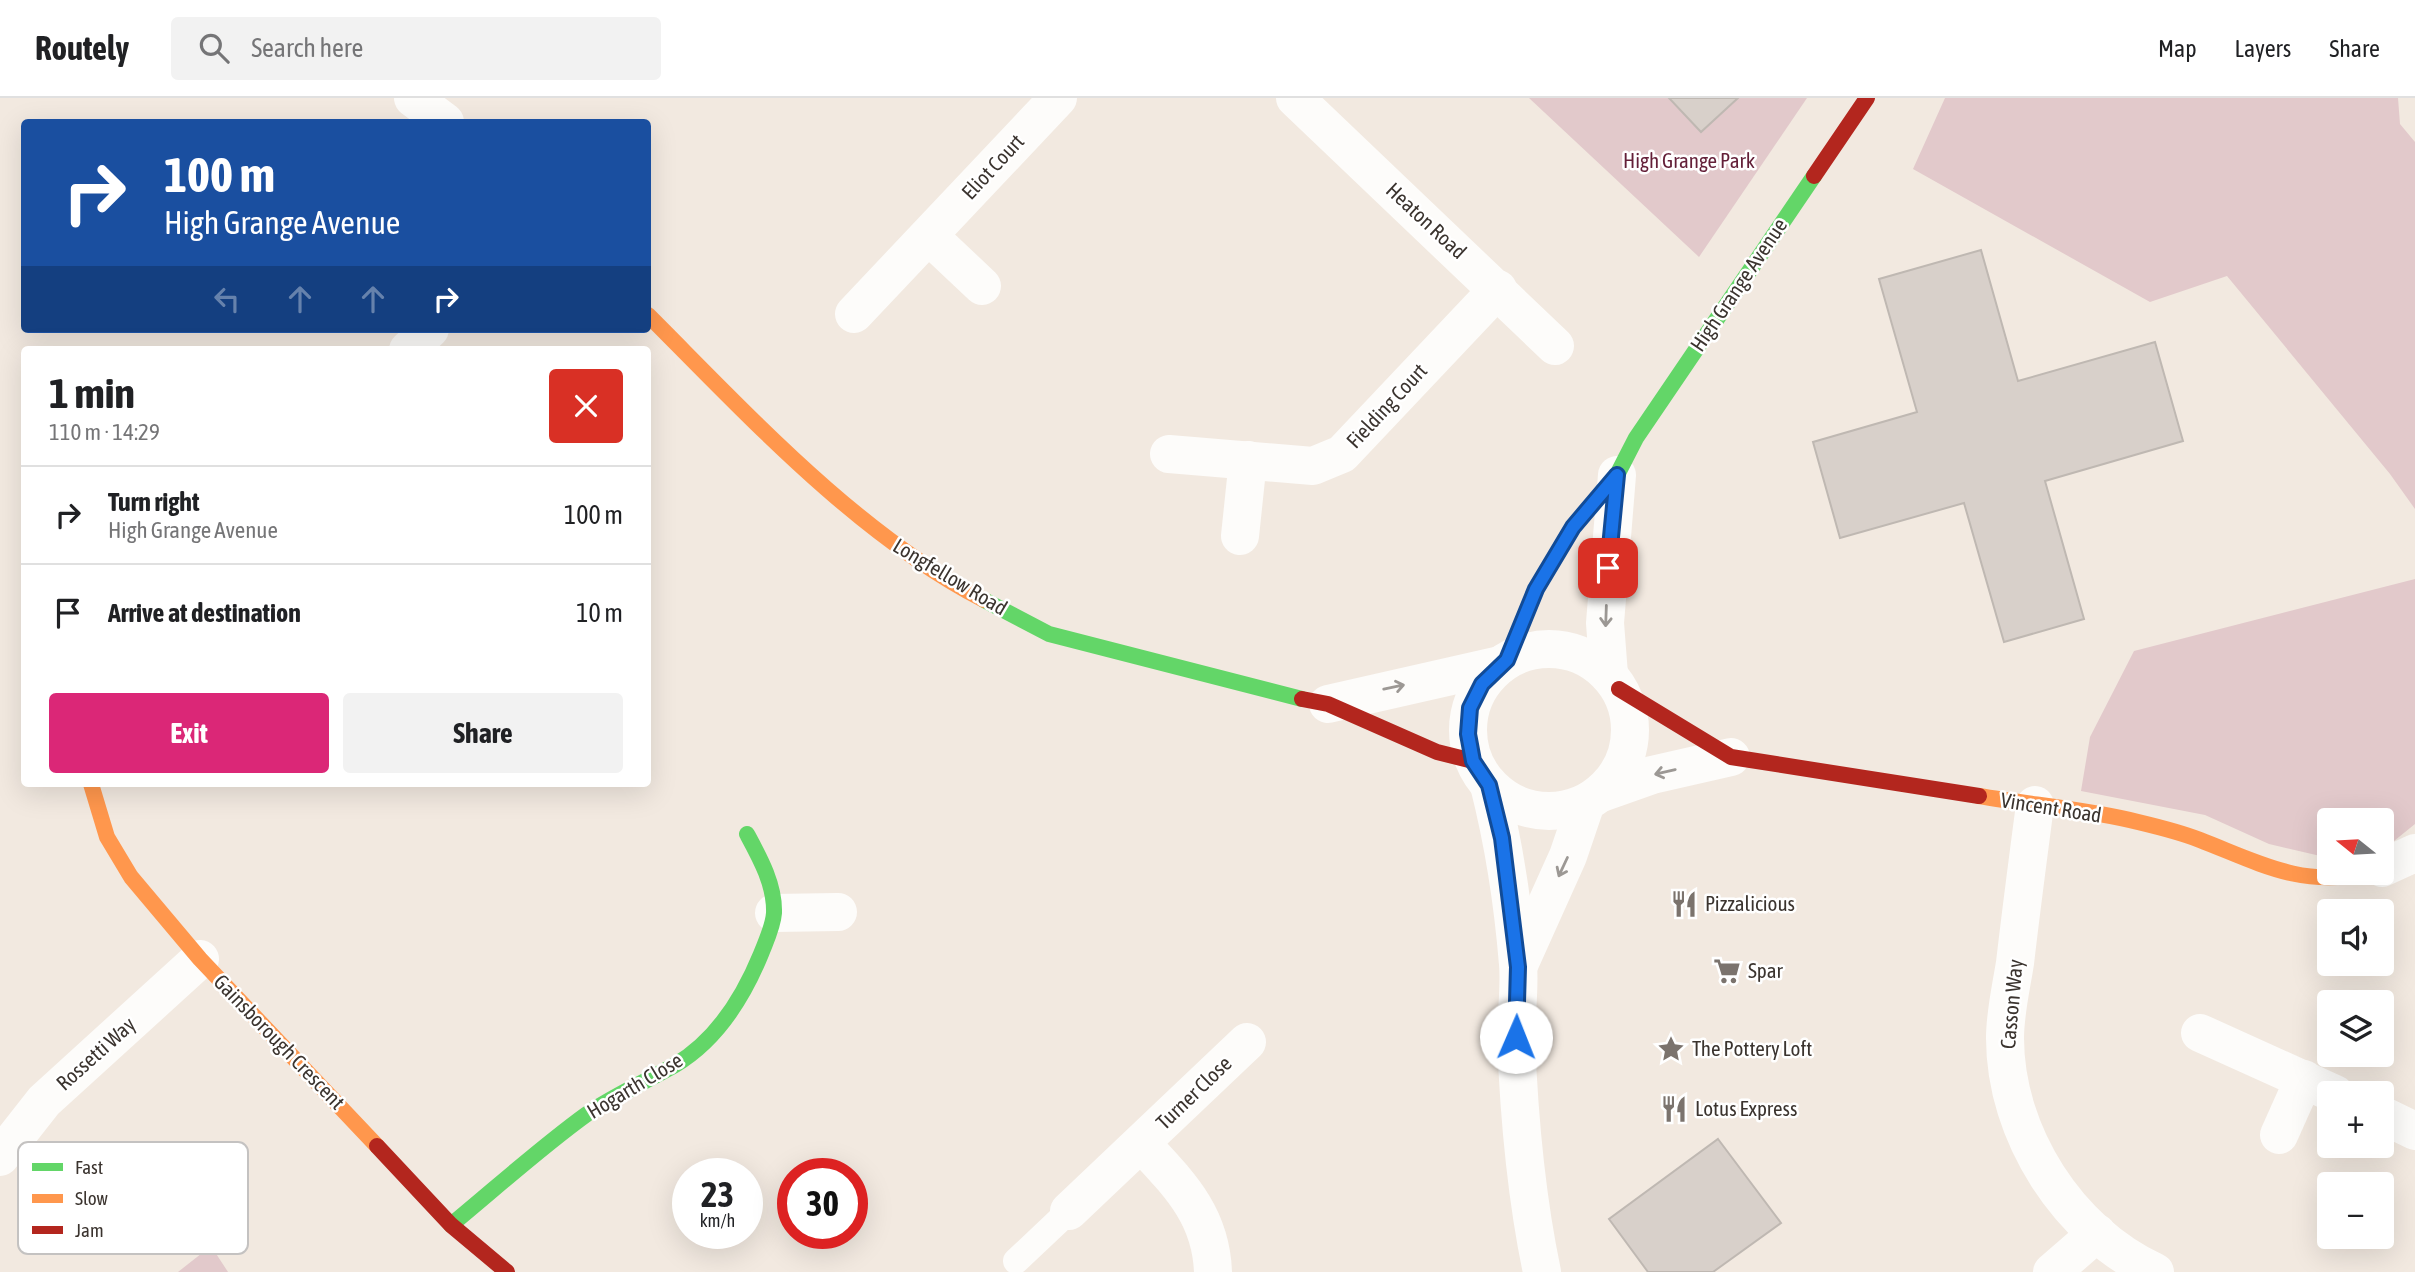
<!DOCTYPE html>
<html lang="en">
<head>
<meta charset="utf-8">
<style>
	body { margin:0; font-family:"Asap Condensed",sans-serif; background:#f2f2f2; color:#202124; height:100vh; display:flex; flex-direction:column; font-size:26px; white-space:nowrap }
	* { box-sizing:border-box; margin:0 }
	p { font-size:23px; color:#757577 }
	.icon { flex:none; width:38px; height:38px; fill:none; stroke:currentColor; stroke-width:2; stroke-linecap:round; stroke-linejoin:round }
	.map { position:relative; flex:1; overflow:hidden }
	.sheet { position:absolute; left:21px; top:248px; width:630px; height:441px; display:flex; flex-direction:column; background:#fff; border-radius:7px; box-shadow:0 7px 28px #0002 }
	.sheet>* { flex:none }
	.guide { position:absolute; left:21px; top:21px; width:630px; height:214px; border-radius:7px; box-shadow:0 7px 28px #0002; background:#1a4fa0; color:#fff; overflow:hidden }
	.needle { width:46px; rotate:288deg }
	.fabs { position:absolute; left:2317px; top:710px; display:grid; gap:14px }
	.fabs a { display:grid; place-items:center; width:77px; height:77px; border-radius:7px; background:#fff; box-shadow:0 7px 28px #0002; font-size:35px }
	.speed { position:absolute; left:672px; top:1060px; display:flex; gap:14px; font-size:35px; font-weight:700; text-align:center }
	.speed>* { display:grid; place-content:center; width:91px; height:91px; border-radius:50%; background:#fff; box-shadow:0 7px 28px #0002; line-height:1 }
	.speed small { font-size:18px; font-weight:400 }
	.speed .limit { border:10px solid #d22; background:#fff; color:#111 }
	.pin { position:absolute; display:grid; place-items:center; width:60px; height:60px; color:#fff; margin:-30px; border-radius:14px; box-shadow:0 4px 10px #0006 }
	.me { position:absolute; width:77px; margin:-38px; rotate:1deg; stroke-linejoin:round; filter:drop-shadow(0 0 5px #0008) }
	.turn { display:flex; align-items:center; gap:24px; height:147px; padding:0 28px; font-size:32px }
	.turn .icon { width:91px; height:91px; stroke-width:2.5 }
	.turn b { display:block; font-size:49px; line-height:60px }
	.lanes { display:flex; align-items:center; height:66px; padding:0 28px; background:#0003; justify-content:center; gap:35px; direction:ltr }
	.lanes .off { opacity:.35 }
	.round { display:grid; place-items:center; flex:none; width:74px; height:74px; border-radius:7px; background:#f2f2f2 }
	.summary { display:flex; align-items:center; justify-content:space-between; height:119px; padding:0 28px }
	h1 { font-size:42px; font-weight:700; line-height:52px }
	.action { display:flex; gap:14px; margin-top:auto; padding:14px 28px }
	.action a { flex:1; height:80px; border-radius:7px; background:#db2777; color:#fff; font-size:28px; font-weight:700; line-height:80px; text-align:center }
	.action a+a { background:#f2f2f2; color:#202124 }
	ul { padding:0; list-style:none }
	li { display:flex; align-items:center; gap:21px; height:98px; padding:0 28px; border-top:2px solid #e0e0e0 }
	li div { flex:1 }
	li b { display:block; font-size:26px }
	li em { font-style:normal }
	header { display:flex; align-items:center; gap:42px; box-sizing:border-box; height:98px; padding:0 35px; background:#fff; border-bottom:2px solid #e0e0e0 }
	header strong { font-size:33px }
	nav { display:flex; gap:38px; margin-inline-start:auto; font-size:24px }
	.search { width:490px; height:63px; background:#f2f2f2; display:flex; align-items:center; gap:18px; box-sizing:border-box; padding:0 24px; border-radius:7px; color:#757577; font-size:26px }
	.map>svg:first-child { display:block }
	.green { fill:#e2c9cb }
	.building { fill:#d8d0ca; stroke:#bfb8b2; stroke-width:2 }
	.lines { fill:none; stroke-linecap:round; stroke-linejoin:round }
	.lane { stroke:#fdfcfa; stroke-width:26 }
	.street { stroke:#fdfcfa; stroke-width:38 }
	.fast { stroke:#63d668; stroke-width:16 }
	.slow { stroke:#ff974d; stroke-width:16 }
	.jam { stroke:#b3261e; stroke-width:16 }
	.oneway { stroke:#9c9894 }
	.route-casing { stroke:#114b97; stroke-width:18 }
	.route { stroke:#1a73e8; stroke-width:12 }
	.labels { text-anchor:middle; stroke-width:5; stroke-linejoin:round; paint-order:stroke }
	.park-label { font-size:21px; fill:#631f38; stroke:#fff }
	.street-label { font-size:21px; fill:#3b342f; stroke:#fff }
	.poi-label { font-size:21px; fill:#3b342f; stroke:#fff; text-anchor:start }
	.key { fill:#fff; stroke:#c4c2c1; stroke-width:2 }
	.key-label { font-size:19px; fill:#3b342f }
</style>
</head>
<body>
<header>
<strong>Routely</strong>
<div class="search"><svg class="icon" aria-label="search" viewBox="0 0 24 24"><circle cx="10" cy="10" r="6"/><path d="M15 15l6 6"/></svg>Search here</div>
<nav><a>Map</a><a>Layers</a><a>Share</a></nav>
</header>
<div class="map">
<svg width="2415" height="1174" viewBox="0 0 2415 1174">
	<rect width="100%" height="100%" fill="#f2e9e0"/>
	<g class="green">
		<path d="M 1529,0 L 1807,0 L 1699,159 Z"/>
		<path d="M 1945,0 L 2398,0 L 2400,26 L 2415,44 L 2415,411 L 2390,376 L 2227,178 L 2150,204 L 1913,71 Z"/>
		<path d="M 2415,481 L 2415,726 L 2389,747 L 2382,748 L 2382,723 L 2329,723 L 2329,760 L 2269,746 L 2205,717 L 2081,693 L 2090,639 L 2134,553 Z"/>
		<path d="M 211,1148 L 228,1174 L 178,1174 Z"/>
	</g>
	<g class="building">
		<path d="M 1669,0 L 1738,0 L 1701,34 Z"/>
		<path d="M 1981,152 L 2018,283 L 2155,244 L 2183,343 L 2045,383 L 2084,521 L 2004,544 L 1964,405 L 1840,440 L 1813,344 L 1917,314 L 1879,181 Z"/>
		<path d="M 1718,1041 L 1781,1125 L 1713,1174 L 1648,1174 L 1609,1121 Z"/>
	</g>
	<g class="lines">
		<path class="lane" d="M 1016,1163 L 1069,1113"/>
		<g class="street">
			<path d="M 413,0 L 445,24"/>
			<path d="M 1295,0 L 1555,248"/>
			<path d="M 929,138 L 982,188"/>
			<path d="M 854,216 L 1058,0"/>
			<path d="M 408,252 L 430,231"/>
			<path d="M 1169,356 L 1313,368 L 1342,356 L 1498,191"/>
			<path d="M 1240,438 L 1248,362"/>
			<circle cx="1549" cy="632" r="81"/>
			<path d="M 1609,577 L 1605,525 L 1617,377"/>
			<path d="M 1328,606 L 1500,567"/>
			<path d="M 1489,687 C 1504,746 1513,805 1518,866 C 1520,891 1516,916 1516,941 C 1519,1018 1526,1098 1542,1174"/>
			<path d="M 1601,695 L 1652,677 L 1731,659"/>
			<path d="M 2035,707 C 2028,760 2021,813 2015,865 C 2011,890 2005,915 2005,940 C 2005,1036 2068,1134 2155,1174"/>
			<path d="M 2382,770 L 2415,755"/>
			<path d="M 774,815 L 838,814"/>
			<path d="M 1519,867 L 1568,758 L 1586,705"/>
			<path d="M 2200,935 L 2335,996"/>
			<path d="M 2382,1017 L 2415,1033"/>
			<path d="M 2279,1037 L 2304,981"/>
			<path d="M 1142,1046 C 1179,1086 1211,1117 1213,1174"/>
			<path d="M 0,1059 L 44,1003 L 200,861"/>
			<path d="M 1069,1113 L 1247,944"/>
			<path d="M 2052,1174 L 2097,1135"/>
		</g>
		<g class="fast">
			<path d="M 984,502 L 1049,536 L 1302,601"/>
			<path d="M 1507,562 L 1536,491 L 1573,429 L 1617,377 L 1636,340 L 1814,78"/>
			<path d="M 451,1127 C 496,1090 540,1050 587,1016 C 615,997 645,984 675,967 C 717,942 743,900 761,856 C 766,843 773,829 774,815 C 775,787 760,760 747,736"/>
		</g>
		<g class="slow">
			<path d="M 648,217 C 748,317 858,437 984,502"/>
			<path d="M 91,686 L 107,739 L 131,779 L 200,861 L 377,1048"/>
			<path d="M 1979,698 C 2031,707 2087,711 2138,724 C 2159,729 2180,734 2200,742 C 2257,764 2302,790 2365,775"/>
		</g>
		<g class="jam">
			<path d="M 1814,78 L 1867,0"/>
			<path d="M 1619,591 L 1731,659 L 1979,698"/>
			<path d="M 1302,601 L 1328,606 L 1437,654 L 1473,663"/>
			<path d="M 377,1048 L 451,1127 L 507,1174"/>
		</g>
	</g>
	<defs><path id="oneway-shaft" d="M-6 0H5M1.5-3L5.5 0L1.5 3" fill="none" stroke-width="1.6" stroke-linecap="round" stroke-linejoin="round" transform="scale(1.75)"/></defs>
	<g class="oneway">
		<use href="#oneway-shaft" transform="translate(1606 518) rotate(92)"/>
		<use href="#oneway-shaft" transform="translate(1394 589) rotate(-12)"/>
		<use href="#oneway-shaft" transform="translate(1665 674) rotate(167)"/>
		<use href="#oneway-shaft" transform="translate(1563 769) rotate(115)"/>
	</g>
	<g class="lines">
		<defs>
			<path id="route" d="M 1516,939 L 1518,869 L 1502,740 L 1489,687 L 1473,663 L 1468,636 L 1470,610 L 1482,586 L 1507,562 L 1536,491 L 1573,429 L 1617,377 L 1608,470"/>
		</defs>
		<use href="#route" class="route-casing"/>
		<use href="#route" class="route"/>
	</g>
	<defs>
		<symbol id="restaurant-bare" viewBox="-9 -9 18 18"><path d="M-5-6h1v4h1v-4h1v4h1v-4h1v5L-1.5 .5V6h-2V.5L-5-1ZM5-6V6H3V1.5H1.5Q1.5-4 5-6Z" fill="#7b736d" stroke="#fff" stroke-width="2.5" paint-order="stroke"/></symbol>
		<symbol id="supermarket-bare" viewBox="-9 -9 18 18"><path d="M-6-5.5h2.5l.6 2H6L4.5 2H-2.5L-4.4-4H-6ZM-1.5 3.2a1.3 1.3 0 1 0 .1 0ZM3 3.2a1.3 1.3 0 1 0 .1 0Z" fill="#7b736d" stroke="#fff" stroke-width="2.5" paint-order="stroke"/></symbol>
		<symbol id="sight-bare" viewBox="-9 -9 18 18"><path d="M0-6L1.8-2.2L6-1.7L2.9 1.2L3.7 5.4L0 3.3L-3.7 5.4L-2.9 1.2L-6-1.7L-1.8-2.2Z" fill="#7b736d" stroke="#fff" stroke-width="2.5" paint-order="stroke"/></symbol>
	</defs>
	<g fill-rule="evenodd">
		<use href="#restaurant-bare" x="1665" y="787" width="38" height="38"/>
		<use href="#supermarket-bare" x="1708" y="854" width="38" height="38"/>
		<use href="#sight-bare" x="1652" y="932" width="38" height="38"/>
		<use href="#restaurant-bare" x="1655" y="992" width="38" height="38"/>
	</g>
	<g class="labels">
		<g class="park-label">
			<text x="1689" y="70">High Grange Park</text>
		</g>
		<g class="street-label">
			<text transform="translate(993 69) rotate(-47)" y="7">Eliot Court</text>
			<text transform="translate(1426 123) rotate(43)" y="7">Heaton Road</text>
			<text transform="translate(1739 187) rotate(-56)" y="7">High Grange Avenue</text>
			<text transform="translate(1387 308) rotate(-47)" y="7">Fielding Court</text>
			<text transform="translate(950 479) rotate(31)" y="7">Longfellow Road</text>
			<text transform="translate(2051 710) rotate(9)" y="7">Vincent Road</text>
			<text transform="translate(2012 906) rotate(-85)" y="7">Casson Way</text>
			<text transform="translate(279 944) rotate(46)" y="7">Gainsborough Crescent</text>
			<text transform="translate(96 956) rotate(-42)" y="7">Rossetti Way</text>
			<text transform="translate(635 988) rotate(-31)" y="7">Hogarth Close</text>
			<text transform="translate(1194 995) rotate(-44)" y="7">Turner Close</text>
		</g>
		<g class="poi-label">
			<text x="1705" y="813">Pizzalicious</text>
			<text x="1748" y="880">Spar</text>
			<text x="1692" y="958">The Pottery Loft</text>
			<text x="1695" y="1018">Lotus Express</text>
		</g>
	</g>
	<rect x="18" y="1044" width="230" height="112" rx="10" class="key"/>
	<rect x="32" y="1065" width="31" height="8" fill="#63d668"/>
	<rect x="32" y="1096" width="31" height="9" fill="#ff974d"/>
	<rect x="32" y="1128" width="31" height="8" fill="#b3261e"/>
	<g class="key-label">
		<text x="75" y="1076">Fast</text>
		<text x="75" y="1107">Slow</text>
		<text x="75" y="1139">Jam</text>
	</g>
</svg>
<div class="fabs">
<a><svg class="needle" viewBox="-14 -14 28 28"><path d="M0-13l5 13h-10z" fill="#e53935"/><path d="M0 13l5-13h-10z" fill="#757577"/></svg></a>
<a><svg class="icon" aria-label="sound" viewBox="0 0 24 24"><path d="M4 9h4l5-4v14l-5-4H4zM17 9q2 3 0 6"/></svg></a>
<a><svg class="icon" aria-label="layers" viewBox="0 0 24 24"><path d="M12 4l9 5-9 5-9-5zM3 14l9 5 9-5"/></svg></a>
<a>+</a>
<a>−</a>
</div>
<div class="speed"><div>23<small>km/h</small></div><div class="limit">30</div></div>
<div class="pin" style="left:1608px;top:470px;background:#d93025"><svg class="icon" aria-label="arrive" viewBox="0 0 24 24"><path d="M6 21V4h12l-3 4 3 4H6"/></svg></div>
<svg class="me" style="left:1516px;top:939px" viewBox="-20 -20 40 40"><circle r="19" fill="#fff"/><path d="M0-13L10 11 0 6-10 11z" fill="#1a73e8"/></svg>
<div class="guide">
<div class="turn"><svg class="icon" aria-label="right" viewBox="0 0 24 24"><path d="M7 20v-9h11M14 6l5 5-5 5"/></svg><div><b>100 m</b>High Grange Avenue</div></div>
<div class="lanes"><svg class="icon off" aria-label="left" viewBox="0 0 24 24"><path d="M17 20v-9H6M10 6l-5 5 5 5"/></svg><svg class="icon off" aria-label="ahead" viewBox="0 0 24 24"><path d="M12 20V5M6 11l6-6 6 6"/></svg><svg class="icon off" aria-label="ahead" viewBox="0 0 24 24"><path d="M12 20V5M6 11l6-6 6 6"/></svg><svg class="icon" aria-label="right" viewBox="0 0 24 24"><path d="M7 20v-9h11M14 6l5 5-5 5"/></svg></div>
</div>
<section class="sheet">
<div class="summary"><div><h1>1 min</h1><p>110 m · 14:29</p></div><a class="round" style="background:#d93025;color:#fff"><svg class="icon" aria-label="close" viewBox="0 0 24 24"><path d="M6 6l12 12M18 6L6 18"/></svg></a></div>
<ul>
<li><svg class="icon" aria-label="right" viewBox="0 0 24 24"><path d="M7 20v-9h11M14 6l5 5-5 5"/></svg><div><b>Turn right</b><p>High Grange Avenue</p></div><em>100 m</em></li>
<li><svg class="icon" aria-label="arrive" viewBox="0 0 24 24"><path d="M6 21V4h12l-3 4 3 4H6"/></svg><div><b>Arrive at destination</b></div><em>10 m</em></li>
</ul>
<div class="action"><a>Exit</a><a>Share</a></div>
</section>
</div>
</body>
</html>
